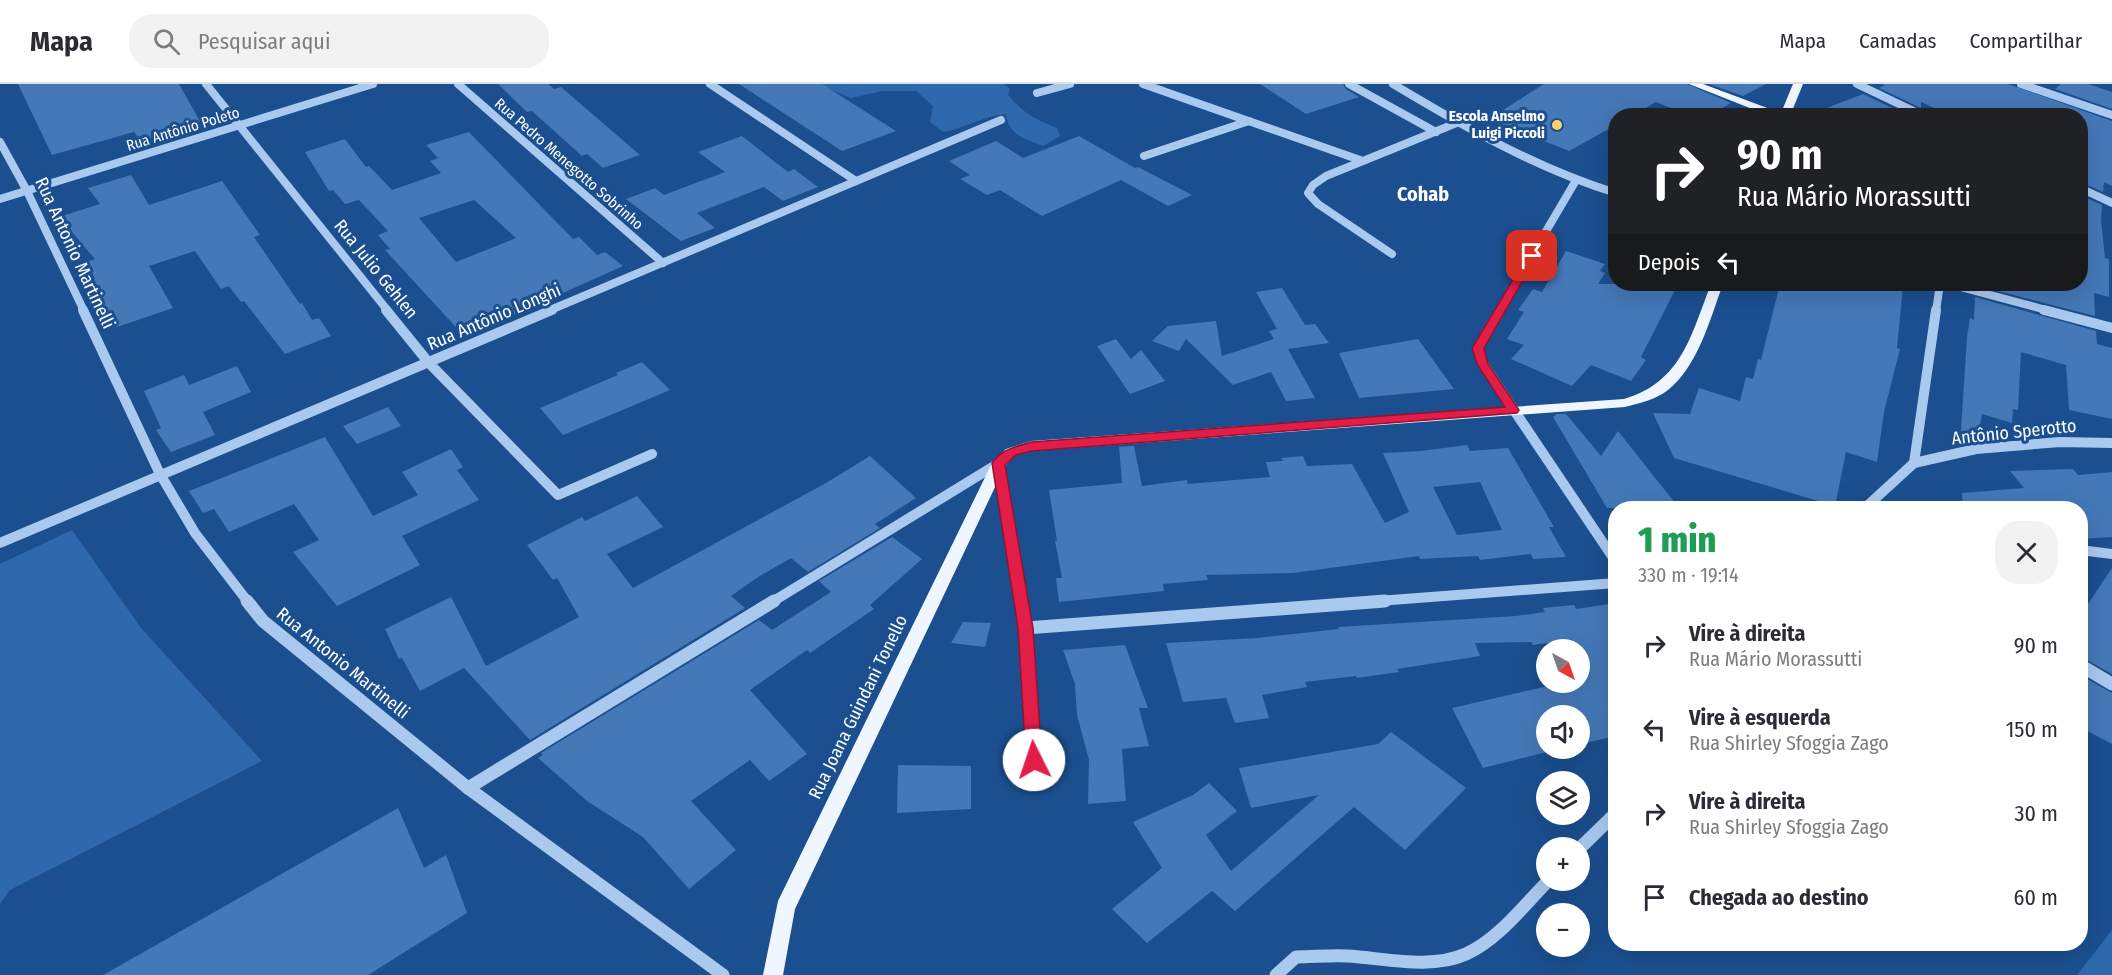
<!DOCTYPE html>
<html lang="pt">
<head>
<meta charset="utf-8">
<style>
	body { margin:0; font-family:"Fira Sans Condensed",sans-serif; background:#f2f2f3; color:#2b2b33; height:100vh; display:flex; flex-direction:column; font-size:22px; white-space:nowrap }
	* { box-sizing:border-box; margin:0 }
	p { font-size:20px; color:#7c7c81 }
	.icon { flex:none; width:33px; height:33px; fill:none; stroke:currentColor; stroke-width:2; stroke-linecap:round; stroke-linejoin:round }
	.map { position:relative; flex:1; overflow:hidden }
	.drawer { position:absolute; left:1608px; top:417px; width:480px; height:450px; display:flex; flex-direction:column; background:#fff; border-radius:24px; box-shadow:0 6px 24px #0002 }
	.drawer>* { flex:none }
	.top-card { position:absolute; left:1608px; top:24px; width:480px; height:183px; border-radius:24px; box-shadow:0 6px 24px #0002; background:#202124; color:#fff; overflow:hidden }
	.needle { width:39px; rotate:140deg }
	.tools { position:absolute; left:1536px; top:555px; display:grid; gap:12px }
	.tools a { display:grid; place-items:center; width:54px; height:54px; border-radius:50%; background:#fff; box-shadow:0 6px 24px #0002; font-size:30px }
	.pin { position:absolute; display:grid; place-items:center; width:51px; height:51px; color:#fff; margin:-26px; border-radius:12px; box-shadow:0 3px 9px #0006 }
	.me { position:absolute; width:66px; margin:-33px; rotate:356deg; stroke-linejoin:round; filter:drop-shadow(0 0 4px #0008) }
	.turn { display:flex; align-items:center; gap:21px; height:126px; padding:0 30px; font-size:27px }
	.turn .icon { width:78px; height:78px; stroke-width:2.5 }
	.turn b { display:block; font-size:42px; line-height:51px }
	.then { display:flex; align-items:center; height:57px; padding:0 30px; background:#0003; gap:12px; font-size:22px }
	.round { display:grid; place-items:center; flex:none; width:63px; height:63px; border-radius:24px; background:#f2f2f3 }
	.overview { display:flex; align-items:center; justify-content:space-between; height:102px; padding:0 30px }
	h1 { font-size:36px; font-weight:800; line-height:45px; color:#1e9e55 }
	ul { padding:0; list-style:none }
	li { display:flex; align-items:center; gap:18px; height:84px; padding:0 30px }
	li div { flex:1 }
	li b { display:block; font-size:22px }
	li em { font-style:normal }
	header { display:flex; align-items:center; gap:36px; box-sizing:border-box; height:84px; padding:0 30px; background:#fff; border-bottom:2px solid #e1e1e2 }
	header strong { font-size:28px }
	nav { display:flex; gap:33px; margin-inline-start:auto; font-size:21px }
	.search { width:420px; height:54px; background:#f2f2f3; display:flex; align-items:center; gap:15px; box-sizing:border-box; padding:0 21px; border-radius:24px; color:#7c7c81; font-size:22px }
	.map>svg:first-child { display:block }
	.green { fill:#2e69ad }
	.building { fill:#4478b7; fill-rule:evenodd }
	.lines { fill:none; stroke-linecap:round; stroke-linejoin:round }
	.minor-far2 { stroke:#a9c9ee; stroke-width:8 }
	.minor-far1 { stroke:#a9c9ee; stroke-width:10 }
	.minor { stroke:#a9c9ee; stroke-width:13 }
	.major { fill:#f0f6ff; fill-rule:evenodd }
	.route { fill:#e11d48; stroke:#92132f; stroke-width:1.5 }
	.poi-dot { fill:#ffd166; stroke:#1b4f8f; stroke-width:2 }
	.labels { text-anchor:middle; stroke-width:6; stroke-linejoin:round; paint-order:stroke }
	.far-poi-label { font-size:15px; font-weight:bold; fill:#fff; stroke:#1b4f8f; text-anchor:end }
	.far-street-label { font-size:15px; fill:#fff; stroke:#1b4f8f }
	.street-label { font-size:18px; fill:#fff; stroke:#1b4f8f }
	.far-district-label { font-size:20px; font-weight:bold; fill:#fff; stroke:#1b4f8f }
</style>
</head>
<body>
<header>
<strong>Mapa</strong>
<div class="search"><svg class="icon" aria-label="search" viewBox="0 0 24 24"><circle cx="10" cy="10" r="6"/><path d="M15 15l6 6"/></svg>Pesquisar aqui</div>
<nav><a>Mapa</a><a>Camadas</a><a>Compartilhar</a></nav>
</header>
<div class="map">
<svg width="2112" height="891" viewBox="0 0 2112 891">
	<rect width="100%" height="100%" fill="#1b4f8f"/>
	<g class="green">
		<path d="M 817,0 L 1003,0 L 1010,5 L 1008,11 C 1022,28 1036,36 1057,44 L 1060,52 L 1043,62 C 1024,54 1009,52 1006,30 C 982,32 967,44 943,48 L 930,38 L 933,22 L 916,7 L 883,7 L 851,14 Z"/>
		<path d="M 72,446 L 141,544 L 262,677 L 10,806 L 0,820 L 0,480 Z"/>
		<path d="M 2112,846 L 2112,891 L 2077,891 Z"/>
	</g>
	<g class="building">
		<path d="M 18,0 L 179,0 L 201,39 L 183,44 L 186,48 L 143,60 L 134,48 L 52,71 Z"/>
		<path d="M 498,0 L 548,0 L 554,5 L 561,3 L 640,71 L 603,84 L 587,70 L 582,72 L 532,27 L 527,28 Z"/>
		<path d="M 739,0 L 822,0 L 896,47 L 842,67 Z"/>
		<path d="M 1260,0 L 1343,0 L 1346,5 L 1359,13 L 1306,30 Z"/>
		<path d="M 1544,0 L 1687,0 L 1731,19 L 1709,32 L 1691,32 L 1656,18 L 1632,32 L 1616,32 L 1616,41 L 1569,67 L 1489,35 Z"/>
		<path d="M 1709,0 L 1766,0 L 1743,12 Z"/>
		<path d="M 1882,0 L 2008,0 L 2112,37 L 2112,102 L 2104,98 L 2103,108 L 2080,98 L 2080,32 L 1952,32 L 1921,18 L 1921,24 L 1879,4 L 1885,1 Z"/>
		<path d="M 2061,0 L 2088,0 L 2112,8 L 2112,25 L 2055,5 Z"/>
		<path d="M 1863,10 L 1909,32 L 1812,32 L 1811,30 Z"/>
		<path d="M 469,48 L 573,155 L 579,153 L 597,171 L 605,168 L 623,182 L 465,253 L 385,166 L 390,165 L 378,151 L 388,147 L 359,116 L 345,120 L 333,106 L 329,107 L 305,68 L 345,55 L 366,83 L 369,82 L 392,106 L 441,89 L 430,77 L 438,74 L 426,61 ZM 474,116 L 516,154 L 456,178 L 419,134 Z"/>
		<path d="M 742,52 L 788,88 L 794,85 L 818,103 L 783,117 L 764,103 L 697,129 L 715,144 L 681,157 L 626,115 L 655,104 L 664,111 L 725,88 L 698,68 Z"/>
		<path d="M 1079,52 L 1135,84 L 1138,83 L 1192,111 L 1168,122 L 1121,96 L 1042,132 L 1000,106 L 987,111 L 960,95 L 970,91 L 949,77 L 996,57 L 1023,74 Z"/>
		<path d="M 131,91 L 149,121 L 222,97 L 260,151 L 254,153 L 300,220 L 302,219 L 312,236 L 319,234 L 331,252 L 285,270 L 244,217 L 241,218 L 229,202 L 221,205 L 195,167 L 149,182 L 173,224 L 117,243 L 98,210 L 102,209 L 93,195 L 95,195 L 87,178 L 95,175 L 59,133 L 100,120 L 88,104 Z"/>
		<path d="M 2080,111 L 2102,121 L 2101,136 L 2105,174 L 2109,175 L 2109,213 L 2094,209 L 2095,232 L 1975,201 L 2080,200 Z"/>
		<path d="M 1566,167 L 1605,180 L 1600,187 L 1605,189 L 1598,200 L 1661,200 L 1676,204 L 1641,273 L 1646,276 L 1631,297 L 1591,281 L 1572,302 L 1511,275 L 1524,261 L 1507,255 L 1524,228 L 1518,226 L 1533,205 L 1542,208 Z"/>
		<path d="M 1780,200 L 1888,200 L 1903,203 L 1897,264 L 1900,265 L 1884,328 L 1877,378 L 1846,368 L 1835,422 L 1674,374 L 1653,329 L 1690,330 L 1699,304 L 1740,317 L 1746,293 L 1753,295 L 1758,275 L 1761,276 Z"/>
		<path d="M 1282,204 L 1305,241 L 1315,240 L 1329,259 L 1288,265 L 1315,314 L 1286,317 L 1271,288 L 1233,301 L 1186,255 L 1179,267 L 1152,257 L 1168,242 L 1216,237 L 1222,272 L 1274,255 L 1269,247 L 1277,245 L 1256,208 Z"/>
		<path d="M 1975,213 L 2096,247 L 2097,260 L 2112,264 L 2112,335 L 2069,326 L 2066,281 L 2021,268 L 2018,326 L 2013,325 L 2012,339 L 1982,330 L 1977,358 L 1960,361 L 1967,253 L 1970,234 L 1974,236 Z"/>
		<path d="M 1116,255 L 1131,275 L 1141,266 L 1165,297 L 1130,310 L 1097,262 Z"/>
		<path d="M 1418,255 L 1454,305 L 1359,314 L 1339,269 Z"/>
		<path d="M 642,278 L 670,306 L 563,351 L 540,324 L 618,291 L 616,289 Z"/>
		<path d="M 237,282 L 251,308 L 203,328 L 215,351 L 171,368 L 156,346 L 161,344 L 144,307 L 184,291 L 189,301 Z"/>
		<path d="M 388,323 L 401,342 L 357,360 L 343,342 Z"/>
		<path d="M 1557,330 L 1566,330 L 1601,372 L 1618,347 L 1679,424 L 1607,424 L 1553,333 Z"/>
		<path d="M 325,353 L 373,432 L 418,411 L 402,388 L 451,365 L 463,383 L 457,386 L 479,416 L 402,452 L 420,481 L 337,522 L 293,468 L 319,456 L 294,420 L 229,448 L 214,425 L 203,429 L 189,407 Z"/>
		<path d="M 1467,361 L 1470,367 L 1508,364 L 1554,443 L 1549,443 L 1566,473 L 1533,475 L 1531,470 L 1480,476 L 1478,472 L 1420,475 L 1419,472 L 1293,489 L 1206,491 L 1208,496 L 1163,500 L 1164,507 L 1059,518 L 1056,494 L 1062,494 L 1055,457 L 1057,457 L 1049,406 L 1122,399 L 1119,363 L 1134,362 L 1142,402 L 1187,396 L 1188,400 L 1270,393 L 1266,378 L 1283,377 L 1281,374 L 1303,372 L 1307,382 L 1352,380 L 1385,439 L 1409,428 L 1383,369 L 1421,367 ZM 1480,398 L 1502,446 L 1457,451 L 1433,403 Z"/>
		<path d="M 870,372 L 916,414 L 875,440 L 880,444 L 808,488 L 791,474 L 758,493 L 731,512 L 745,524 L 530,656 L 464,584 L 420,607 L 402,574 L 399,575 L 385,545 L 451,513 L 486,582 L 579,533 L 557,494 L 553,496 L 527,461 L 582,433 L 585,437 L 637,412 L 663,443 L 607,470 L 633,504 L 826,399 Z"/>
		<path d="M 2073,385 L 2078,391 L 2112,388 L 2112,453 L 2080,455 L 2080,424 L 1963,424 L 1962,409 L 2024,404 L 2010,387 Z"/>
		<path d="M 892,453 L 922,475 L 870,521 L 874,525 L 810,569 L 807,566 L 750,606 L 807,670 L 769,697 L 750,676 L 691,717 L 736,766 L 689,805 L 643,753 L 587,717 L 538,674 L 543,671 L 541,669 L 759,536 L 772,546 L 831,508 L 819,497 Z"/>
		<path d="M 2112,484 L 2112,590 L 2080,572 L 2080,532 Z"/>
		<path d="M 1610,520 L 1616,530 L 1616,652 L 1580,660 L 1580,632 L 1546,632 L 1546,664 L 1563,664 L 1483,684 L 1452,624 L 1566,598 L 1580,598 L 1581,595 L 1580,566 L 1564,566 L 1560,557 L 1533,561 L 1531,558 L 1475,559 L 1480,572 L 1397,585 L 1399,588 L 1357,594 L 1356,592 L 1305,598 L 1307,603 L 1262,611 L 1269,634 L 1235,639 L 1226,614 L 1183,618 L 1166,559 L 1257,554 L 1339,545 L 1338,543 L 1516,532 L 1545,528 L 1543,524 L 1574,521 L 1576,525 Z"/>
		<path d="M 963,538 L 991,539 L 985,563 L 951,559 Z"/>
		<path d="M 1125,561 L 1148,624 L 1139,624 L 1149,662 L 1122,665 L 1126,717 L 1088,720 L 1089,676 L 1077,631 L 1075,600 L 1063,566 Z"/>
		<path d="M 2080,591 L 2112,609 L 2112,660 L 2080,643 Z"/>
		<path d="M 1391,648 L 1466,704 L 1405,766 L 1354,723 L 1235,827 L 1212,807 L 1147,859 L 1112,825 L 1162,784 L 1133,738 L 1193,711 L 1209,699 L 1237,727 L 1206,751 L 1231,787 L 1319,711 L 1251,724 L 1239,684 L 1378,660 Z"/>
		<path d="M 898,681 L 971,682 L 971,725 L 897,729 Z"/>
		<path d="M 398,724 L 424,784 L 446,771 L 467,829 L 368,891 L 103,891 Z"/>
	</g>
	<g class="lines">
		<g class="minor-far2">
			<path d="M 206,0 L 388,227"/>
			<path d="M 458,0 L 663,179"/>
			<path d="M 710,0 L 856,97"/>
			<path d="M 1143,0 L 1363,77"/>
			<path d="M 1349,0 L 1436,48"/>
			<path d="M 1393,0 C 1465,43 1535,84 1616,109"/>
			<path d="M 1857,0 L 1924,32"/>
			<path d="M 2021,0 L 2112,31"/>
			<path d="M 1037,9 L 1070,0"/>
			<path d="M 0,58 L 27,107 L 84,227"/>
			<path d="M 1144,72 L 1249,37"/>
			<path d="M 2080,104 L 2112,119"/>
			<path d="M 0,115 L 373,0"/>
			<path d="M 1392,170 L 1318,120 L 1308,109 L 1313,101 L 1326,92 L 1459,38"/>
			<path d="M 1949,200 L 2050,227"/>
			<path d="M 548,227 L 1001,36"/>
			<path d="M 1499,227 L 1575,98"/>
			<path d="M 1936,227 L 1940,200"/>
		</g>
		<g class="minor-far1">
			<path d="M 83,226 L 160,390 L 195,449 L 248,518"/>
			<path d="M 386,226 L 429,279 L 558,411 L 652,370"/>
			<path d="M 1500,226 L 1478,264 L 1483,280 L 1616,478"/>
			<path d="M 2044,226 L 2112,244"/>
			<path d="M 1914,379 L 1936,226"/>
			<path d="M 1865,424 L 1914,379 L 1976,365 L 2060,358 L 2112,359"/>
			<path d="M 0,459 L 552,226"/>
			<path d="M 2080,466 L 2112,470"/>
			<path d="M 772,518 L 999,379 L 1022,518"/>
			<path d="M 1365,518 L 1616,499"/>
		</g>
		<g class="minor">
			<path d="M 247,517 L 263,537 L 468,704 L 723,891"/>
			<path d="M 1022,517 L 1026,544 L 1035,698"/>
			<path d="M 1026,544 L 1385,517"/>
			<path d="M 2080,581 L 2112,600"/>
			<path d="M 468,704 L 774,517"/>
			<path d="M 1580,764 L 1616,729"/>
			<path d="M 1276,891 L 1296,873 C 1313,873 1330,871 1347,872 C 1385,874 1430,886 1466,870 C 1499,855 1524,821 1549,796"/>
		</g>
		<g class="major">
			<path d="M 1689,0 L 1703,0 L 1781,29 L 1793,0 L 1803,0 L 1790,32 L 1770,32 Z"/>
			<path d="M 1711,200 L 1723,200 C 1710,235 1698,282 1668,306 C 1655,316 1640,319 1625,323 L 1031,367 L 1016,371 L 1005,382 L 795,825 L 783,891 L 763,891 L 778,817 L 992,379 L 1006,365 L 1031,357 L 1624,315 C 1682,298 1691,251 1711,200 Z"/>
		</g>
	</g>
	<path class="route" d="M 1532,169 L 1537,172 L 1484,264 L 1488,280 L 1519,326 L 1517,329 L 1031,367 L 1016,371 L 1005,381 L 1033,544 L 1042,676 L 1040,681 L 1034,683 L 1028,681 L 1026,676 L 1018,544 L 992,379 C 1002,365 1015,363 1031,358 L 1505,323 L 1477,280 L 1472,264 L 1527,172 Z"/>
	<circle class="poi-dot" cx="1557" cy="41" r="6"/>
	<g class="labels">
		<g class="far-poi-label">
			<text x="1545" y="37">Escola Anselmo<tspan x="1545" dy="17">Luigi Piccoli</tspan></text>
		</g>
		<g class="far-street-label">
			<text transform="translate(183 45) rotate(-17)" y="5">Rua Antônio Poleto</text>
			<text transform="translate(569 80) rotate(41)" y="5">Rua Pedro Menegotto Sobrinho</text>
		</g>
		<g class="street-label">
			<text transform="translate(75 169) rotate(65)" y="6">Rua Antonio Martinelli</text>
			<text transform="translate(376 185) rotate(51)" y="6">Rua Julio Gehlen</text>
			<text transform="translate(494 233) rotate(-23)" y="6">Rua Antônio Longhi</text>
			<text transform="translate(2014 348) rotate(-6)" y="6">Antônio Sperotto</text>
			<text transform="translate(343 579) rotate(39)" y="6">Rua Antonio Martinelli</text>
			<text transform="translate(858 623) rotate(-64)" y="6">Rua Joana Guindani Tonello</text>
		</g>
		<g class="far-district-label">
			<text x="1423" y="117">Cohab</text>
		</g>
	</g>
</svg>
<div class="tools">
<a><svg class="needle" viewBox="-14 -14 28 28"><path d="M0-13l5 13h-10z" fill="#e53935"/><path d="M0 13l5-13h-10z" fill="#7c7c81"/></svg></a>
<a><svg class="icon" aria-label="sound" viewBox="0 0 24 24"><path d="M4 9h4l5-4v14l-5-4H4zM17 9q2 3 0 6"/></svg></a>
<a><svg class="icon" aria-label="layers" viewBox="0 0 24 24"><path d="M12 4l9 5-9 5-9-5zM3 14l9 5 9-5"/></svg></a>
<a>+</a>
<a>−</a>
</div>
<div class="pin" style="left:1532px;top:172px;background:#d93025"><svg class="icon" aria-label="arrive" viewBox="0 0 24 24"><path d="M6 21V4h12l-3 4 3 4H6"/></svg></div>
<svg class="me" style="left:1034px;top:676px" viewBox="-20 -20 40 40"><circle r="19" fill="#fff"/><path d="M0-13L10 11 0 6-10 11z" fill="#e11d48"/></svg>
<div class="top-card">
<div class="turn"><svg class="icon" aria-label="right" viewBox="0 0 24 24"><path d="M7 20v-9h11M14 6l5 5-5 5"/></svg><div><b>90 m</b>Rua Mário Morassutti</div></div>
<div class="then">Depois<svg class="icon" aria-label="left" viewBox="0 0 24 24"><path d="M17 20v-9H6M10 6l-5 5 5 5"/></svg></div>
</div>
<section class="drawer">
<div class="overview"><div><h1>1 min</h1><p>330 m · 19:14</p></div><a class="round"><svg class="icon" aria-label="close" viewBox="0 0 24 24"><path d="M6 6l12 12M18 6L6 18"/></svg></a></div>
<ul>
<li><svg class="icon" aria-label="right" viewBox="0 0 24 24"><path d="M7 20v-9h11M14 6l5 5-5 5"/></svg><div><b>Vire à direita</b><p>Rua Mário Morassutti</p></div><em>90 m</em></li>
<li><svg class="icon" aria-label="left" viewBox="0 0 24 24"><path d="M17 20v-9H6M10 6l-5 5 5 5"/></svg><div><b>Vire à esquerda</b><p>Rua Shirley Sfoggia Zago</p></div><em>150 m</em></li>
<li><svg class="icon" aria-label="right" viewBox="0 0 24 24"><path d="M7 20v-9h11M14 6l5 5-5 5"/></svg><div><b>Vire à direita</b><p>Rua Shirley Sfoggia Zago</p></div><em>30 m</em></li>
<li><svg class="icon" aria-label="arrive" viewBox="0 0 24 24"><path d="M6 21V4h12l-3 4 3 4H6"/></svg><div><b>Chegada ao destino</b></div><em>60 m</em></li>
</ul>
</section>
</div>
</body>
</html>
